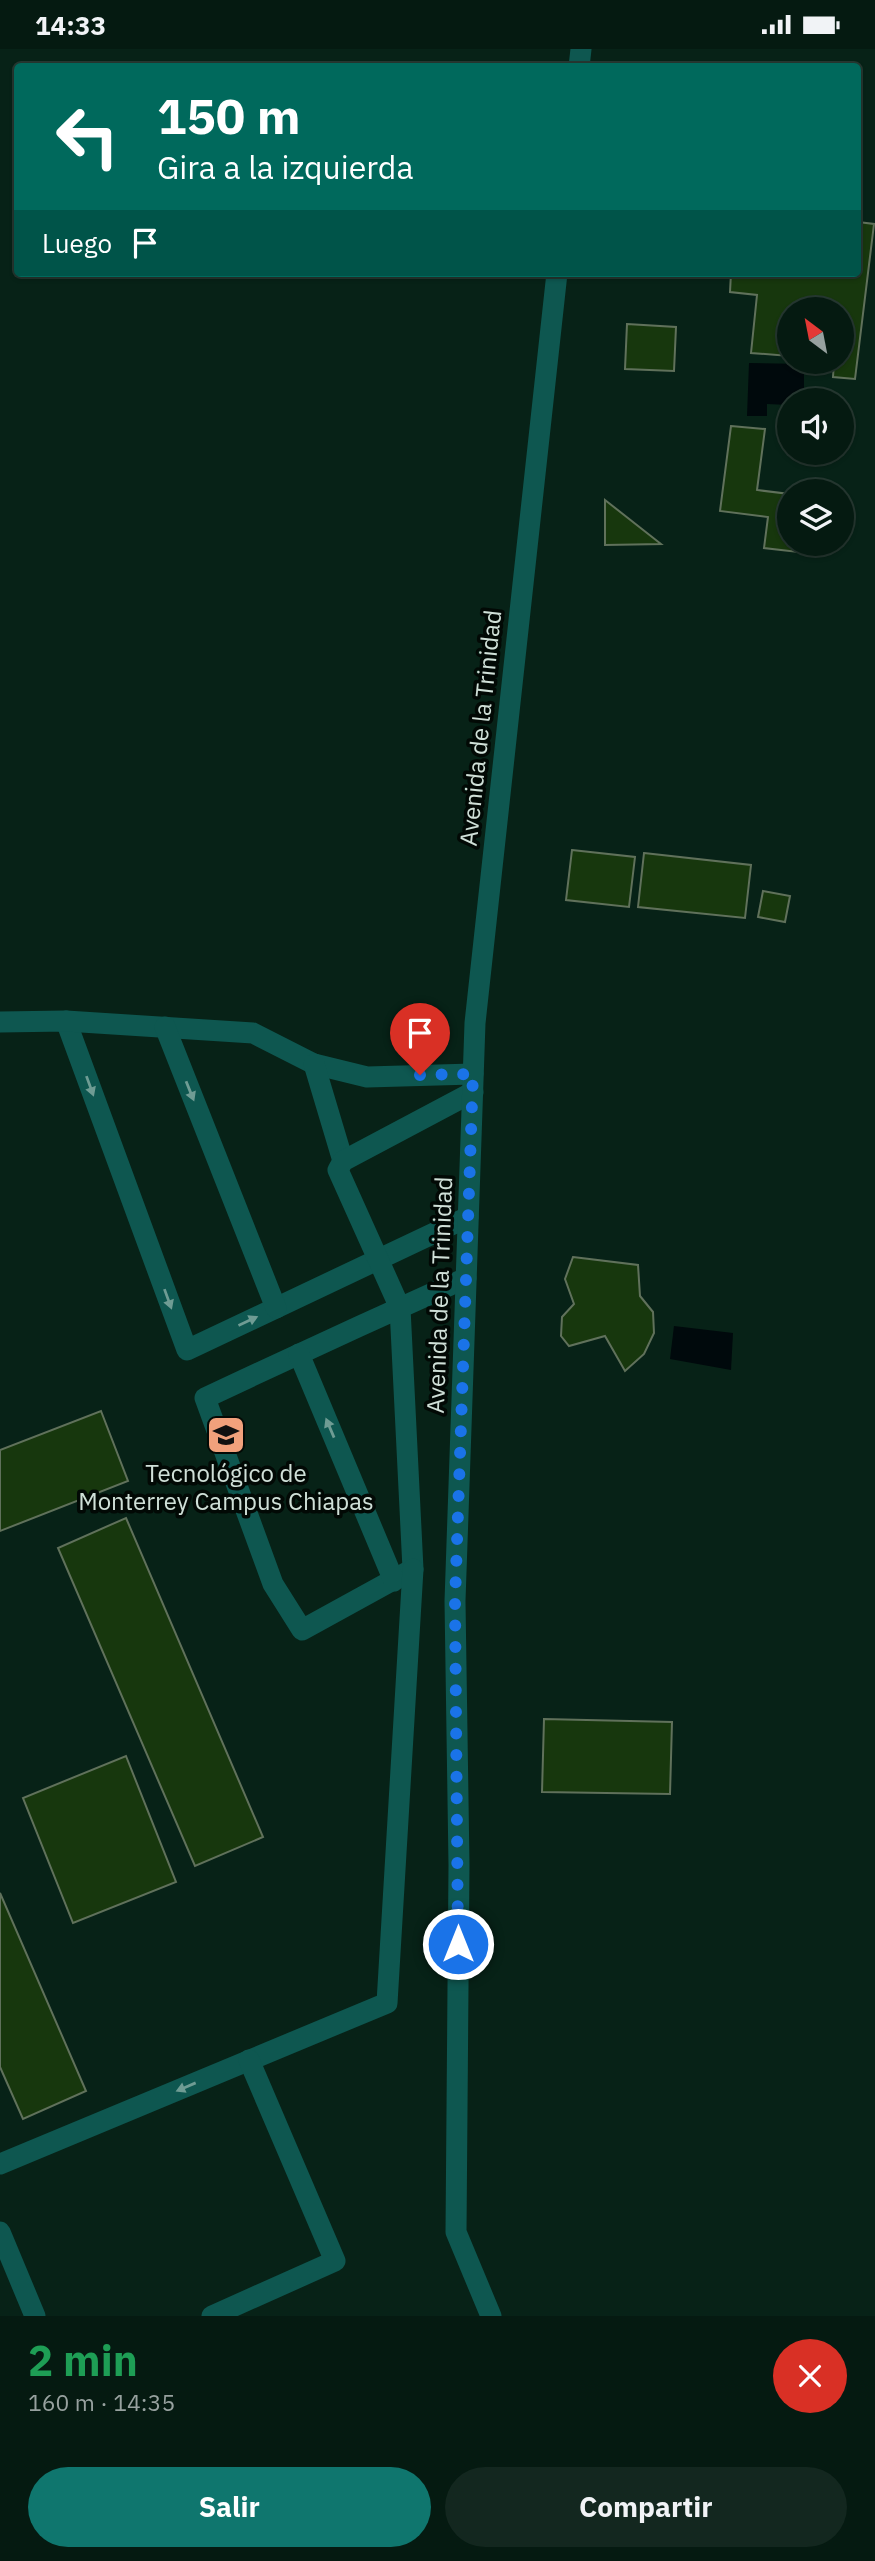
<!DOCTYPE html>
<html lang="es">
<head>
<meta charset="utf-8">
<style>
	body { margin:0; font-family:"IBM Plex Sans",sans-serif; background:#13271f; color:#f1f3f6; height:100vh; display:flex; flex-direction:column; font-size:26px; white-space:nowrap }
	* { box-sizing:border-box; margin:0 }
	p { font-size:23px; color:#97a19f }
	.icon { flex:none; width:38px; height:38px; fill:none; stroke:currentColor; stroke-width:2; stroke-linecap:round; stroke-linejoin:round }
	.map { position:relative; height:2267px; overflow:hidden }
	.drawer { display:flex; flex-direction:column; background:#051a11; flex:1 }
	.drawer>* { flex:none }
	.top-card { position:absolute; left:14px; top:14px; width:847px; height:214px; border-radius:7px; box-shadow:0 2px 5px #0004,0 0 0 2px #263831; background:#00695c; color:#fff; overflow:hidden }
	.needle { width:46px; rotate:328deg }
	.fabs { position:absolute; left:777px; top:248px; display:grid; gap:14px }
	.fabs a { display:grid; place-items:center; width:77px; height:77px; border-radius:50%; background:#051a11; box-shadow:0 2px 5px #0004,0 0 0 2px #263831; font-size:35px }
	.pin { position:absolute; display:grid; place-items:center; width:60px; height:60px; color:#fff; margin:-72px -30px; border-radius:50% 50% 50% 0; rotate:-45deg; box-shadow:0 0 7px #0007 }
	.pin .icon { rotate:45deg }
	.me { position:absolute; width:77px; margin:-38px; rotate:0deg; stroke-linejoin:round; filter:drop-shadow(0 0 5px #0008) }
	.turn { display:flex; align-items:center; gap:24px; height:147px; padding:0 28px; font-size:32px }
	.turn .icon { width:91px; height:91px; stroke-width:2.5 }
	.turn b { display:block; font-size:49px; line-height:60px }
	.then { display:flex; align-items:center; height:66px; padding:0 28px; background:#0003; gap:14px; font-size:26px }
	.round { display:grid; place-items:center; flex:none; width:74px; height:74px; border-radius:37px; background:#13271f }
	.head { display:flex; align-items:center; justify-content:space-between; height:119px; padding:0 28px }
	h1 { font-size:42px; font-weight:700; line-height:52px; color:#1e9e55 }
	.button { display:flex; gap:14px; margin-top:auto; padding:14px 28px }
	.button a { flex:1; height:80px; border-radius:42px; background:#0f766e; color:#fff; font-size:28px; font-weight:700; line-height:80px; text-align:center }
	.button a+a { background:#13271f; color:#f1f3f6 }
	.status { display:flex; justify-content:space-between; align-items:center; height:49px; padding:0 35px; background:#051a11; direction:ltr }
	.status svg { height:19px; fill:currentColor }
	.map>svg:first-child { display:block }
	.water { fill:#00090c }
	.building { fill:#17370d; stroke:#60715b; stroke-width:2 }
	.lines { fill:none; stroke-linecap:round; stroke-linejoin:round }
	.service { stroke:#0e5750; stroke-width:21 }
	.minor { stroke:#0e5750; stroke-width:21 }
	.oneway { fill:#6f9c94 }
	.route { stroke:#1a73e8; stroke-width:12; stroke-dasharray:0 21.6 }
	.labels { text-anchor:middle; stroke-width:7; stroke-linejoin:round; paint-order:stroke }
	.street-label { font-size:24px; fill:#d0e0d8; stroke:#020905 }
	.poi-label { font-size:24px; fill:#d0e0d8; stroke:#020905 }
</style>
</head>
<body>
<div class="status"><b>14:33</b><svg viewBox="0 0 49 12"><path d="M0 12V9h3v3zM5 12V6h3v6zM10 12V3h3v9zM15 12V0h3v12zM26 1h20v11H26zM47 4h2v5h-2z"/></svg></div>
<div class="map">
<svg width="875" height="2267" viewBox="0 0 875 2267">
	<rect width="100%" height="100%" fill="#072217"/>
	<g class="water">
		<path d="M 749,314 L 804,315 L 804,352 L 789,352 L 789,356 L 767,355 L 767,367 L 747,367 Z"/>
		<path d="M 674,1277 L 733,1284 L 731,1321 L 670,1310 Z"/>
	</g>
	<g class="building">
		<path d="M 858,173 L 874,175 L 855,330 L 833,328 L 834,313 L 842,313 L 842,261 L 789,261 L 789,307 L 751,304 L 757,246 L 730,243 L 731,224 L 858,224 Z"/>
		<path d="M 627,275 L 676,278 L 674,322 L 625,320 Z"/>
		<path d="M 731,377 L 765,380 L 757,441 L 789,445 L 789,495 L 799,495 L 798,503 L 764,499 L 768,468 L 720,462 Z"/>
		<path d="M 605,451 L 661,495 L 605,496 Z"/>
		<path d="M 572,801 L 635,808 L 629,858 L 566,851 Z"/>
		<path d="M 644,804 L 751,816 L 745,869 L 638,858 Z"/>
		<path d="M 763,842 L 790,847 L 785,873 L 758,868 Z"/>
		<path d="M 573,1208 L 638,1216 L 640,1247 L 653,1263 L 654,1284 L 644,1305 L 625,1322 L 605,1287 L 569,1297 L 561,1287 L 562,1268 L 574,1255 L 565,1230 Z"/>
		<path d="M 101,1362 L 128,1432 L 0,1482 L 0,1401 Z"/>
		<path d="M 126,1469 L 263,1788 L 195,1817 L 58,1499 Z"/>
		<path d="M 544,1670 L 672,1673 L 670,1745 L 542,1743 Z"/>
		<path d="M 126,1707 L 176,1833 L 73,1874 L 23,1749 Z"/>
		<path d="M 0,1844 L 86,2042 L 23,2070 L 0,2018 Z"/>
	</g>
	<g class="lines">
		<g class="service">
			<path d="M 66,972 L 187,1301 L 468,1168"/>
			<path d="M 0,973 L 66,972 L 253,984 L 314,1015 L 367,1028 L 473,1025"/>
			<path d="M 165,978 L 276,1259"/>
			<path d="M 314,1015 L 343,1112"/>
			<path d="M 466,1229 C 379,1268 292,1308 205,1349 L 273,1535 L 302,1581 L 413,1520 L 400,1259 L 338,1121 L 343,1112 L 473,1043"/>
			<path d="M 299,1305 L 394,1532"/>
			<path d="M 0,2115 L 387,1954 L 413,1520"/>
			<path d="M 0,2183 L 35,2267"/>
			<path d="M 212,2267 L 335,2212 L 249,2011"/>
		</g>
		<g class="minor">
			<path d="M 579,18 L 581,0"/>
			<path d="M 491,2267 L 456,2183 L 459,1816 L 455,1552 L 475,974 L 557,224"/>
		</g>
	</g>
	<defs><path id="oneway-solid" d="M-6-.8H1V-3.2L6.5 0L1 3.2V.8H-6Z" transform="scale(1.75)"/></defs>
	<g class="oneway">
		<use href="#oneway-solid" transform="translate(90 1037) rotate(70)"/>
		<use href="#oneway-solid" transform="translate(190 1042) rotate(68)"/>
		<use href="#oneway-solid" transform="translate(168 1250) rotate(70)"/>
		<use href="#oneway-solid" transform="translate(248 1272) rotate(-25)"/>
		<use href="#oneway-solid" transform="translate(330 1379) rotate(-113)"/>
		<use href="#oneway-solid" transform="translate(186 2038) rotate(157)"/>
	</g>
	<g class="lines">
		<path class="route" d="M 420,1026 L 473,1025 L 455,1552 L 458,1895"/>
	</g>
	<defs>
		<symbol id="school-square" viewBox="-11 -11 22 22"><rect x="-9" y="-9" width="18" height="18" rx="4" fill="#f1a17c" stroke="#020905"/><path d="M0-5L7-2L0 1L-7-2ZM-4 1L0 2.5L4 1V4Q0 6-4 4Z" fill="#111"/></symbol>
	</defs>
	<g fill-rule="evenodd">
		<use href="#school-square" x="204" y="1364" width="44" height="44"/>
	</g>
	<g class="labels">
		<g class="street-label">
			<text transform="translate(481 679) rotate(-84)" y="8">Avenida de la Trinidad</text>
			<text transform="translate(440 1246) rotate(-88)" y="8">Avenida de la Trinidad</text>
		</g>
		<g class="poi-label">
			<text x="226" y="1433">Tecnológico de<tspan x="226" dy="28">Monterrey Campus Chiapas</tspan></text>
		</g>
	</g>
</svg>
<div class="fabs">
<a><svg class="needle" viewBox="-14 -14 28 28"><path d="M0-13l5 13h-10z" fill="#e53935"/><path d="M0 13l5-13h-10z" fill="#97a19f"/></svg></a>
<a><svg class="icon" aria-label="sound" viewBox="0 0 24 24"><path d="M4 9h4l5-4v14l-5-4H4zM17 9q2 3 0 6"/></svg></a>
<a><svg class="icon" aria-label="layers" viewBox="0 0 24 24"><path d="M12 4l9 5-9 5-9-5zM3 14l9 5 9-5"/></svg></a>
</div>
<div class="pin" style="left:420px;top:1026px;background:#d93025"><svg class="icon" aria-label="arrive" viewBox="0 0 24 24"><path d="M6 21V4h12l-3 4 3 4H6"/></svg></div>
<svg class="me" style="left:458px;top:1895px" viewBox="-20 -20 40 40"><circle r="17" fill="#1a73e8" stroke="#fff" stroke-width="3"/><path d="M0-11L8 9 0 5-8 9z" fill="#fff"/></svg>
<div class="top-card">
<div class="turn"><svg class="icon" aria-label="left" viewBox="0 0 24 24"><path d="M17 20v-9H6M10 6l-5 5 5 5"/></svg><div><b>150 m</b>Gira a la izquierda</div></div>
<div class="then">Luego<svg class="icon" aria-label="arrive" viewBox="0 0 24 24"><path d="M6 21V4h12l-3 4 3 4H6"/></svg></div>
</div>
</div>
<section class="drawer">
<div class="head"><div><h1>2 min</h1><p>160 m · 14:35</p></div><a class="round" style="background:#d93025;color:#fff"><svg class="icon" aria-label="close" viewBox="0 0 24 24"><path d="M6 6l12 12M18 6L6 18"/></svg></a></div>
<div class="button"><a>Salir</a><a>Compartir</a></div>
</section>
</body>
</html>
